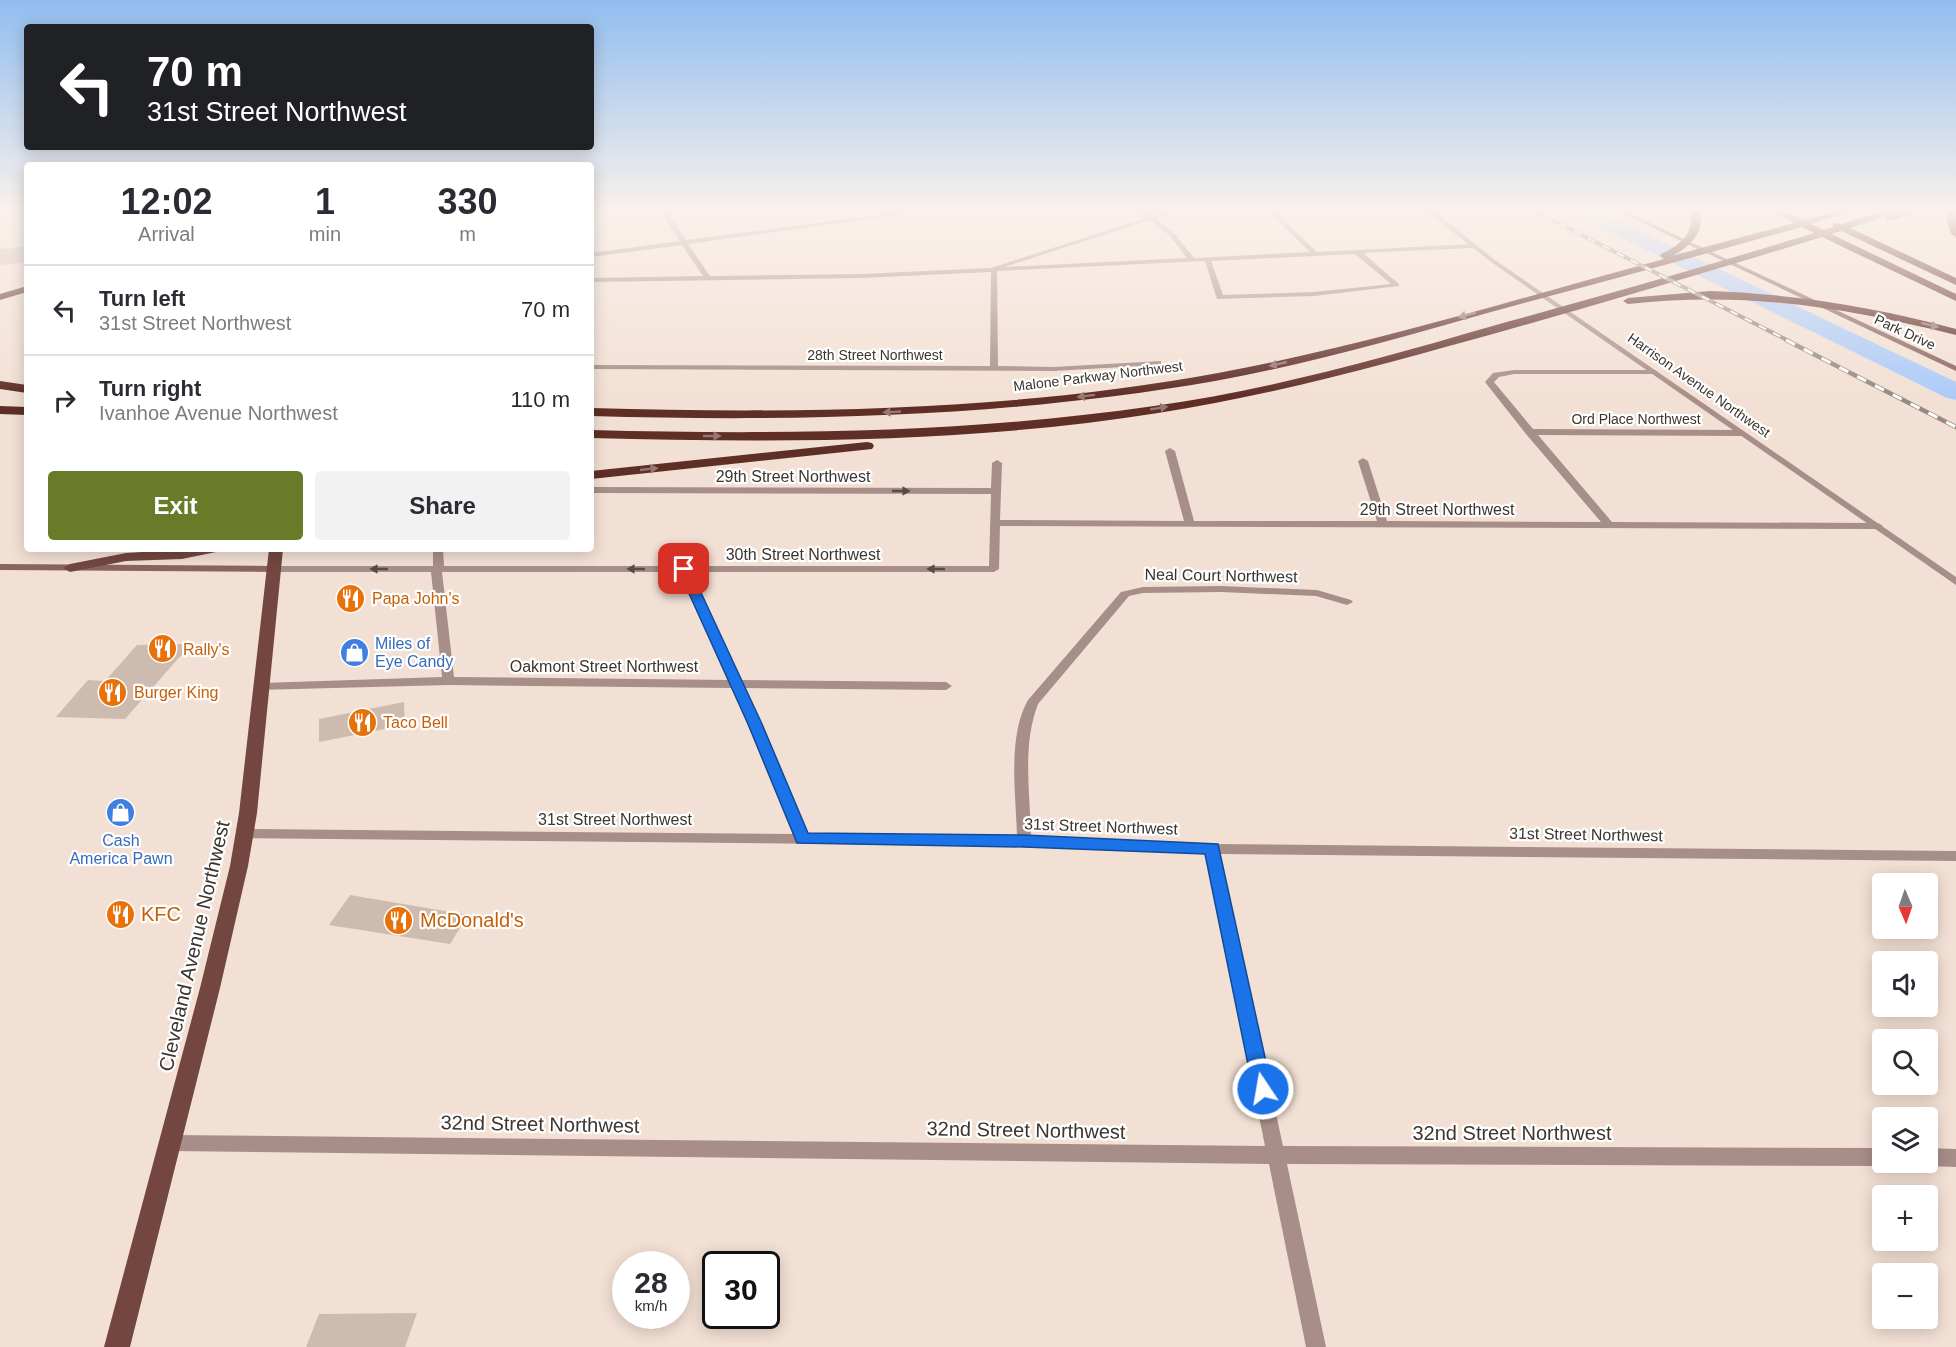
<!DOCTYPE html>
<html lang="en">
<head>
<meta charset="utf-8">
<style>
	body { margin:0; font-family:Helvetica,sans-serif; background:#f2f2f3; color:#2b2b33; height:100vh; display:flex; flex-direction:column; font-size:22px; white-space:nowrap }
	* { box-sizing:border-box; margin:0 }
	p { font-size:20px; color:#7c7c81 }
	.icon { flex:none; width:33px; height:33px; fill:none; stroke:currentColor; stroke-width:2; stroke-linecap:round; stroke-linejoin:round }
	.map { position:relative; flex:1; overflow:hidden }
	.side { position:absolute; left:24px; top:162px; width:570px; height:390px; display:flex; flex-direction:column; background:#fff; border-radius:6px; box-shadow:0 3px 15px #0003 }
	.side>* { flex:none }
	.guide { position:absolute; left:24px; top:24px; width:570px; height:126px; border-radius:6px; box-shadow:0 3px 15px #0003; background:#202124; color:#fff; overflow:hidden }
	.needle { width:39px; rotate:178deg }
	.fabs { position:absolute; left:1872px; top:873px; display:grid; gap:12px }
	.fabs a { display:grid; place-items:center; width:66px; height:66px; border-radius:6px; background:#fff; box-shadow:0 3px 15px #0003; font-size:30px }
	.speed { position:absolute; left:612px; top:1251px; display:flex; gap:12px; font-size:30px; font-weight:700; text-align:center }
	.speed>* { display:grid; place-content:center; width:78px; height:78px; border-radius:50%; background:#fff; box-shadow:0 3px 15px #0003; line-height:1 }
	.speed small { font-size:15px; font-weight:400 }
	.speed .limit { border:3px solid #111; border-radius:9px; background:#fff; color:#111 }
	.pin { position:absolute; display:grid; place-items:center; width:51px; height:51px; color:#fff; margin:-26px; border-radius:12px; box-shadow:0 3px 9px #0006 }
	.me { position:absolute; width:66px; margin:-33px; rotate:348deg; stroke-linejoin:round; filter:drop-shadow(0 0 4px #0008) }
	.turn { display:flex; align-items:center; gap:21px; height:126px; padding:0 24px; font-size:27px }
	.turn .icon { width:78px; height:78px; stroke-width:2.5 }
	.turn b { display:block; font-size:42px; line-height:51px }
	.eta { display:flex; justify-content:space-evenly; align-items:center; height:102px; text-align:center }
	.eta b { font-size:36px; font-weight:700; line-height:42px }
	.primary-button { display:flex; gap:12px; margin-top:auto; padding:12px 24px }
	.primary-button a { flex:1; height:69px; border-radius:6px; background:#697a28; color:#fff; font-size:24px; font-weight:700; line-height:69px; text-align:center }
	.primary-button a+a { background:#f2f2f3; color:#2b2b33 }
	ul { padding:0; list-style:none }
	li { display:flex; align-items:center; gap:18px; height:90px; padding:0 24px; border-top:2px solid #e1e1e2 }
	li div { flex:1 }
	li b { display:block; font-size:22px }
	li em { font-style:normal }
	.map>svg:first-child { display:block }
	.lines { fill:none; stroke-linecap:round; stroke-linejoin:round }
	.river { fill:#adcbf9; fill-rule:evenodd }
	.building { fill:#cdbbaf }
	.minor { fill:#a88e89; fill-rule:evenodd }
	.tertiary { fill:#a88e89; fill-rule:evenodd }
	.secondary { fill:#8a655e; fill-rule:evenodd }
	.primary { fill:#73473f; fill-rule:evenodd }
	.motorway { fill:#5f2e26; fill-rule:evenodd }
	.rail-far1-casing { stroke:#978a81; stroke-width:4 }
	.rail-casing { stroke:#978a81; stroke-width:4.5 }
	.rail-far1 { stroke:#fff; stroke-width:2; stroke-dasharray:8; stroke-linecap:butt }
	.rail { stroke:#fff; stroke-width:3; stroke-dasharray:10; stroke-linecap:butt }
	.oneway { fill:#977772 }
	.oneway2 { fill:#574b46 }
	.route { fill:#1a73e8; stroke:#114b97; stroke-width:1.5 }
	.labels { text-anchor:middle; stroke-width:4.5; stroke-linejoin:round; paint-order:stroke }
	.far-street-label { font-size:14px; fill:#3c3530; stroke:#fff }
	.street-label { font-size:16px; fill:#3c3530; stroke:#fff }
	.food-label { font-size:16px; fill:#c56008; stroke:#fff; text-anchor:start }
	.shop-label { font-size:16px; fill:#366cbe; stroke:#fff; text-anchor:start }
	.near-food-label { font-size:20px; fill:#c56008; stroke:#fff; text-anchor:start }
	.near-street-label { font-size:20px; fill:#3c3530; stroke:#fff }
</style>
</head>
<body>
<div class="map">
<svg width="1956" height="1347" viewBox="0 0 1956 1347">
	<rect width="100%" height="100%" fill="#f3e0d4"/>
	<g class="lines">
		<path class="river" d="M 1569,209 L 1593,209 L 1956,382 L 1956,400 L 1947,398 L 1571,213 Z"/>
	</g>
	<g class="building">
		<path d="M 27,246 L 27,262 L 0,265 L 0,249 Z"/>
		<path d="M 191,644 L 125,719 L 56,717 L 88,680 L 105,681 L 137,645 Z"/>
		<path d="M 404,702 L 405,725 L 319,742 L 319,719 Z"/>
		<path d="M 350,895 L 468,915 L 450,944 L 329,925 Z"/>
		<path d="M 417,1313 L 405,1347 L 306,1347 L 319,1314 Z"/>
	</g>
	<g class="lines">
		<g class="minor">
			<path d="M 659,209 L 665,209 L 686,240 L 925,209 L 940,209 L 688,244 L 710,276 L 861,274 L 991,268 L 1146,218 L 1128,209 L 1136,209 L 1152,216 L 1174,209 L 1183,209 L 1156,219 L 1174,233 L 1194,258 L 1310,252 L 1266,209 L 1272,209 L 1317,252 L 1472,244 L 1475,246 L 1472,248 L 1363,253 L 1399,284 L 1399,286 L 1314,296 L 1217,299 L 1205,261 L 997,271 L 998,366 L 1053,367 L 1161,361 L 1161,365 L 1158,365 L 1053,371 L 591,369 L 591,365 L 990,366 L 991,272 L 861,278 L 591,282 L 591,278 L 703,276 L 682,245 L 591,257 L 591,253 L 680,241 ZM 1150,220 L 1169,235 L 1187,258 L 1004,267 ZM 1355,254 L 1391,284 L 1314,292 L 1223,295 L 1211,261 Z"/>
			<path d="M 1388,209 L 1413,209 L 1434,212 L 1431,214 Z"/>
			<path d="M 1514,370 L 1654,370 L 1658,372 L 1654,374 L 1514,374 L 1499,377 L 1494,382 L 1533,429 L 1742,430 L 1746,433 L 1742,436 L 1538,435 L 1612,522 L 1878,523 L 1883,526 L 1878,529 L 1000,526 L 999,569 L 994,572 L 691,572 L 741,680 L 946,682 L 952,686 L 946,690 L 745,688 L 808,834 L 1017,836 C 1016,795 1007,737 1028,700 L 1121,592 L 1143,587 L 1221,586 L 1317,590 L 1351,600 L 1353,602 L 1347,605 L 1316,596 L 1221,592 L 1143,593 L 1129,596 L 1038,704 C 1022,746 1030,792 1031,836 L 1212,844 L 1956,851 L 1956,861 L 1220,854 L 1283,1146 L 1882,1148 L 1882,1162 L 1888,1163 L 1882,1166 L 1287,1164 L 1326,1347 L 1306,1347 L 1269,1164 L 169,1151 L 163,1149 L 160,1143 L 163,1137 L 169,1135 L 1265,1146 L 1206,854 L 1024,846 L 240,838 L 238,834 L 240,830 L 245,829 L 794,834 L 732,688 L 448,685 L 258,690 L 256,687 L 262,683 L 442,677 L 431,572 L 274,572 L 269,569 L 274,566 L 433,566 L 433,549 L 443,549 L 444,566 L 989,566 L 991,494 L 591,493 L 591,487 L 991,488 L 992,463 L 997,460 L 1002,463 L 1000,520 L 1184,521 L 1165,451 L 1170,448 L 1175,451 L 1194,521 L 1377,521 L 1358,461 L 1363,458 L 1368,461 L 1387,521 L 1601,522 L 1526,434 L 1485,382 L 1493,373 ZM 442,572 L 680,572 L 729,680 L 454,677 Z"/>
			<path d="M 1928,1148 L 1956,1149 L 1956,1167 L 1928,1166 L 1922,1163 L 1928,1162 Z"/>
		</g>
		<path class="tertiary" d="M 1424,209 L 1431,209 L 1495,260 L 1956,577 L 1956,585 L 1491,262 Z"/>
		<g class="secondary">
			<path d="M 1613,209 L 1620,209 L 1956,366 L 1956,371 Z"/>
			<path d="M 0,564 L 274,566 L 279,569 L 274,572 L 0,570 Z"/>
		</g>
		<g class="primary">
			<path d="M 192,549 L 218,549 L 216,552 L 182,559 L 126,561 L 70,572 L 63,568 L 70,564 L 126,553 Z"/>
			<path d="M 269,549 L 283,549 L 257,813 L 248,866 L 220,988 L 130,1347 L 104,1347 L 200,988 L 230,866 L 239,813 Z"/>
		</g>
		<g class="motorway">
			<path d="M 1690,209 L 1699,209 C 1706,232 1691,246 1672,256 L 1794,223 L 1769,209 L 1780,209 L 1804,220 L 1845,209 L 1859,209 L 1811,224 L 1824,230 L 1833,227 L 1833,223 L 1842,224 L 1890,209 L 1904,209 L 1893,214 L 1911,209 L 1924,209 L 1892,220 L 1886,220 L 1885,216 L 1850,228 L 1956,278 L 1956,285 L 1841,231 L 1831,234 L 1956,294 L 1956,301 L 1822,237 C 1718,269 1613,300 1507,330 C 1392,362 1276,395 1158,413 C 971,443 780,443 591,438 L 591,430 C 779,435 967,433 1154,406 C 1268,390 1379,359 1489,327 C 1598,297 1707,266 1814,233 L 1802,227 C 1698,256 1595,284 1491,312 C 1400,338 1308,364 1215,381 C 1008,417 800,422 591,416 L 591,408 C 801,414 1012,411 1218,373 C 1369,345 1516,299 1664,259 L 1660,256 L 1661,254 C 1682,244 1695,233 1690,209 Z"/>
			<path d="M 1948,209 L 1956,209 L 1956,237 L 1951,234 L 1947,221 Z"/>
			<path d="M 27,286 L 27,292 L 0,300 L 0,294 Z"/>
			<path d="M 1710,291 C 1794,294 1875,307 1956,329 L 1956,335 C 1842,307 1746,291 1628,304 L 1623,301 L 1628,298 Z"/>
			<path d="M 0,381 L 27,385 L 27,393 L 0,389 Z"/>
			<path d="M 0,406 L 27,407 L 27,415 L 0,414 Z"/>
			<path d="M 867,442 L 872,443 L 874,446 L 872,449 L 591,479 L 591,471 Z"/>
		</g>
		<defs>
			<path id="rail-far1" d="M 1531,209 L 1789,341"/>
			<path id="rail" d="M 1786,340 L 1956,427"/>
		</defs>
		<use href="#rail-far1" class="rail-far1-casing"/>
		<use href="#rail" class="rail-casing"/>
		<use href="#rail-far1" class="rail-far1"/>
		<use href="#rail" class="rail"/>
	</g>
	<defs><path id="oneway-solid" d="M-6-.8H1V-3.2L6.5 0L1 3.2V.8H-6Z" transform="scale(1.5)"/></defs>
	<g class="oneway">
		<use href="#oneway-solid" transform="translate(1467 315) rotate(165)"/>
		<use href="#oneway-solid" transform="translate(1930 325) rotate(14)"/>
		<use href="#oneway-solid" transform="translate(1278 364) rotate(167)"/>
		<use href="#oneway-solid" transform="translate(1086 396) rotate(173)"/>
		<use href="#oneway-solid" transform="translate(1159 408) rotate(-9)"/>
		<use href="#oneway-solid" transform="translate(892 412) rotate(177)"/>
		<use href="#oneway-solid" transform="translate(712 436)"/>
		<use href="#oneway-solid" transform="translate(649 469) rotate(-6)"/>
	</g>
	<g class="oneway2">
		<use href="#oneway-solid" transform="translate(901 491)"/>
		<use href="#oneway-solid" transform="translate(379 569) rotate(-180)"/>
		<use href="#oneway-solid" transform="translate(636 569) rotate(180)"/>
		<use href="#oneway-solid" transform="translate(936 569) rotate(-180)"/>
	</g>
	<linearGradient id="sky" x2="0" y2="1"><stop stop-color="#90bdef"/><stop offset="0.53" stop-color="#faf1ec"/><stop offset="1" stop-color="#faf1ec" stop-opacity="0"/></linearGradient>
	<rect width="1956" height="397" fill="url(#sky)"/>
	<path class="route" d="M 684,566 L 690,569 L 762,724 L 808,833 L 1024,835 L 1218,844 L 1272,1089 L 1270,1096 L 1263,1098 L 1256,1096 L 1253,1089 L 1205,854 L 1024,847 L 797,843 L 748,724 L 678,569 Z"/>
	<defs>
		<symbol id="restaurant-disc" viewBox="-11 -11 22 22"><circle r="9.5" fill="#e8710a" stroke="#fff"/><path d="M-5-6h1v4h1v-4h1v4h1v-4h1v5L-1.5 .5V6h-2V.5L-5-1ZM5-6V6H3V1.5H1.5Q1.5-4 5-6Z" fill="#fff"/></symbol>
		<symbol id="shop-disc" viewBox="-11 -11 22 22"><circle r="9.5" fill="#3f7fe0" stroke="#fff"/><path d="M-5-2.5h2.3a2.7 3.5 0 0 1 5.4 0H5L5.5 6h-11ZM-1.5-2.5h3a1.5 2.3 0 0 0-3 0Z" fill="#fff"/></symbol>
	</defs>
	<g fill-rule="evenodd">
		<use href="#restaurant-disc" x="334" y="582" width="33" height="33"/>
		<use href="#restaurant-disc" x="146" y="632" width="33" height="33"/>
		<use href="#shop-disc" x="338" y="636" width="33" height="33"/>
		<use href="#restaurant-disc" x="96" y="676" width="33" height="33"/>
		<use href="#restaurant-disc" x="346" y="706" width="33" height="33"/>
		<use href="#shop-disc" x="104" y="796" width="33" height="33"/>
		<use href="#restaurant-disc" x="104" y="898" width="33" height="33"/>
		<use href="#restaurant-disc" x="382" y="904" width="33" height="33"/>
	</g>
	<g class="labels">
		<g class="far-street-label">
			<text transform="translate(1905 332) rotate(25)" y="5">Park Drive</text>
			<text x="875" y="360">28th Street Northwest</text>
			<text transform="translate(1098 376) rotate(-7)" y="5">Malone Parkway Northwest</text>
			<text transform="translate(1699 385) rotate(35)" y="5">Harrison Avenue Northwest</text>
			<text x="1636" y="424">Ord Place Northwest</text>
		</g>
		<g class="street-label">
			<text x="793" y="482">29th Street Northwest</text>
			<text x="1437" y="515">29th Street Northwest</text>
			<text x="803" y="560">30th Street Northwest</text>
			<text transform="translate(1221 575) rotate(1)" y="6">Neal Court Northwest</text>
			<text x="604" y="672">Oakmont Street Northwest</text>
			<text x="615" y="825">31st Street Northwest</text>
			<text transform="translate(1101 826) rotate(2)" y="6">31st Street Northwest</text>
			<text transform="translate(1586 834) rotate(1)" y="6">31st Street Northwest</text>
		</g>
		<g class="food-label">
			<text x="372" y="604">Papa John's</text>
			<text x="183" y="655">Rally's</text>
			<text x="134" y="698">Burger King</text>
			<text x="383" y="728">Taco Bell</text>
		</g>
		<g class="shop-label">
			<text x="375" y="649">Miles of<tspan x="375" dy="18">Eye Candy</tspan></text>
			<text x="121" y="846" text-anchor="middle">Cash<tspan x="121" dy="18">America Pawn</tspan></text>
		</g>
		<g class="near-food-label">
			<text x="141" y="921">KFC</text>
			<text x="420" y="927">McDonald's</text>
		</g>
		<g class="near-street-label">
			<text transform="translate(194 946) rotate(-77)" y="7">Cleveland Avenue Northwest</text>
			<text transform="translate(540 1124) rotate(1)" y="7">32nd Street Northwest</text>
			<text transform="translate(1026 1130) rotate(1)" y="7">32nd Street Northwest</text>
			<text x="1512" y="1140">32nd Street Northwest</text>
		</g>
	</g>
</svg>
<div class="fabs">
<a><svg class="needle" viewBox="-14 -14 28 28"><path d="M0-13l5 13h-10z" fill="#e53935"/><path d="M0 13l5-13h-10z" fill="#7c7c81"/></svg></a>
<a><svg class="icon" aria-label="sound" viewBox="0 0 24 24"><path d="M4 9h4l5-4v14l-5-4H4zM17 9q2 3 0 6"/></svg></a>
<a><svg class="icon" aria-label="search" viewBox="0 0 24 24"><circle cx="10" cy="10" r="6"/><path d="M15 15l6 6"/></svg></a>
<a><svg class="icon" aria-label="layers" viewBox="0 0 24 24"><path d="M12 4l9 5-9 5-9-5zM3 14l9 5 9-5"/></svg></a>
<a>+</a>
<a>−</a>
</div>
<div class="speed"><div>28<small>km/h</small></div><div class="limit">30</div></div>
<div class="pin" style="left:684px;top:569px;background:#d93025"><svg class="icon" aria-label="arrive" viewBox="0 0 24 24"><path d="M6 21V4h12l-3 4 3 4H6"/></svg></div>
<svg class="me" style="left:1263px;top:1089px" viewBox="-20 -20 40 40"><circle r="17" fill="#1a73e8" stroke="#fff" stroke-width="3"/><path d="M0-11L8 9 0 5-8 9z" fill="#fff"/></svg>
<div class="guide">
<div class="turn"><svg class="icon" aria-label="left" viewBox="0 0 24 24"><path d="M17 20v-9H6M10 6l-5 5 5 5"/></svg><div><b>70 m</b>31st Street Northwest</div></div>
</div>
<section class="side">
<div class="eta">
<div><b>12:02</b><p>Arrival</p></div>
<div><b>1</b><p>min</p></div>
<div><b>330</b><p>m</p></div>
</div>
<ul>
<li><svg class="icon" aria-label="left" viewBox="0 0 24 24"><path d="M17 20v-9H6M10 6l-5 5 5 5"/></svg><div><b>Turn left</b><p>31st Street Northwest</p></div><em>70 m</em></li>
<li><svg class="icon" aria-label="right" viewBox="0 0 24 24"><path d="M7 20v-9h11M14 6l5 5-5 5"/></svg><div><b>Turn right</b><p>Ivanhoe Avenue Northwest</p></div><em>110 m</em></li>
</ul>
<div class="primary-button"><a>Exit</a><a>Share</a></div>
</section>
</div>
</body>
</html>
